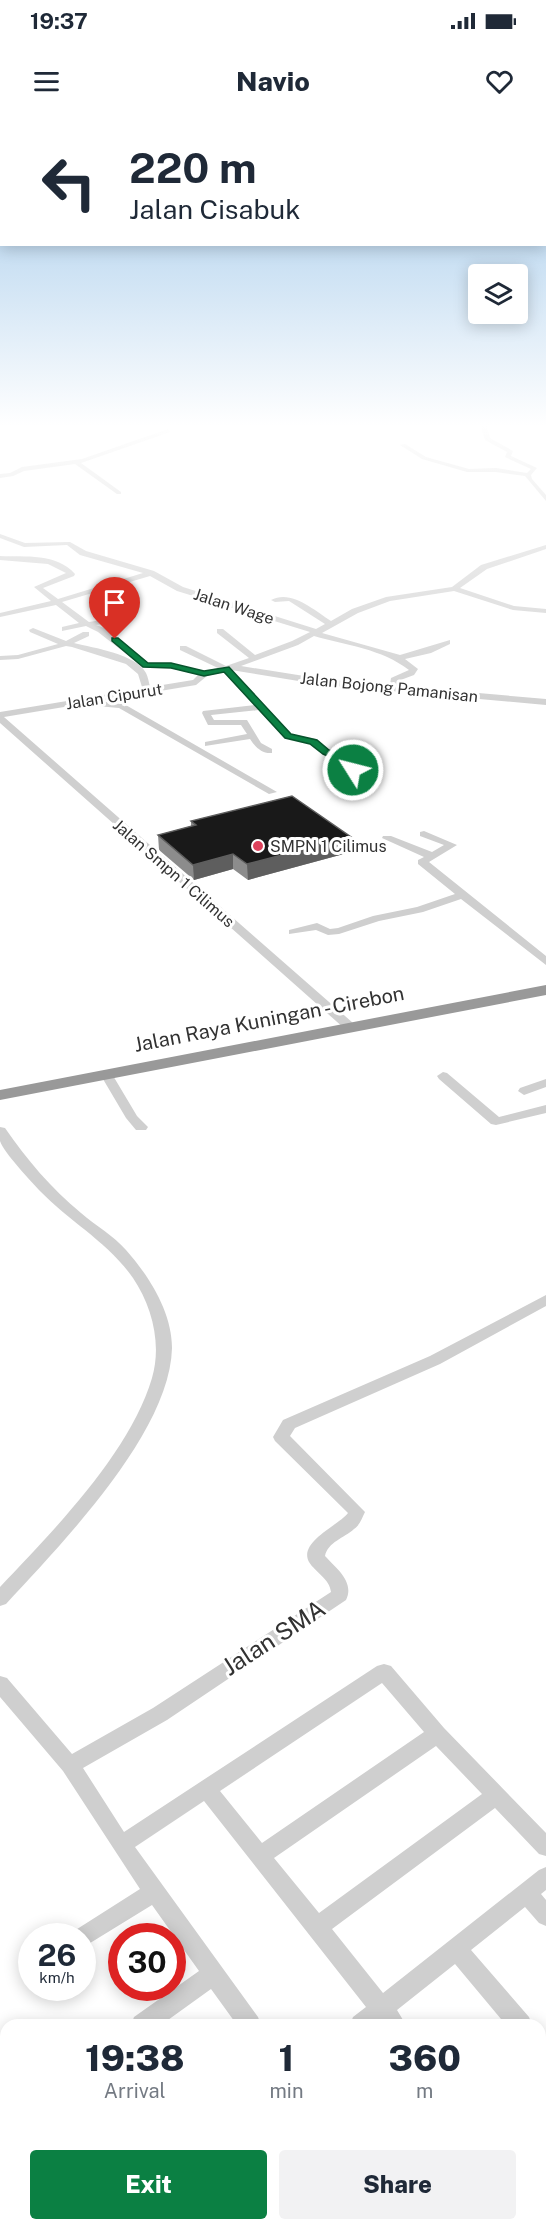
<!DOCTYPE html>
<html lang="en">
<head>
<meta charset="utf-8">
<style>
	body { margin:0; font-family:"Public Sans",sans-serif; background:#f2f2f3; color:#1f2937; height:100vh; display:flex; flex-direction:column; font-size:22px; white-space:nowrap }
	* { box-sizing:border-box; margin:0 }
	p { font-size:20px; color:#747a83 }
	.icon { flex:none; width:33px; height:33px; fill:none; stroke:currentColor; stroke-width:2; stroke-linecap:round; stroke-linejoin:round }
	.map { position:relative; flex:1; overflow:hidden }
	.drawer { position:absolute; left:0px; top:1899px; width:546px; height:212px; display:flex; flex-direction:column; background:#fff; border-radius:18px 18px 0 0; box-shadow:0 3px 15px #0003 }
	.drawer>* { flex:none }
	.guide { position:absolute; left:0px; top:0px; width:546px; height:126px; box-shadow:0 3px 15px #0003; background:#fff; color:#1f2937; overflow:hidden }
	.fabs { position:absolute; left:468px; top:144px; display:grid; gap:12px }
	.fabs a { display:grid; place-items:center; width:60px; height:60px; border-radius:6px; background:#fff; box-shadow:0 3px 15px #0003; font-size:30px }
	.speed { position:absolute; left:18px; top:1803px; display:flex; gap:12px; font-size:30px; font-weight:700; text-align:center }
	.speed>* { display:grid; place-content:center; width:78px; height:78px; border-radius:50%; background:#fff; box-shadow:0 3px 15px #0003; line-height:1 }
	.speed small { font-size:15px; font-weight:400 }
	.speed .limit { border:9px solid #d22; background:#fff; color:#111 }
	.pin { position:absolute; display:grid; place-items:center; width:51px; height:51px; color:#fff; margin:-62px -26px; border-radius:50% 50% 50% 0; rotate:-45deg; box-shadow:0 0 6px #0007 }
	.pin .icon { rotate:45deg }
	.me { position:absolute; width:66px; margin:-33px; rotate:306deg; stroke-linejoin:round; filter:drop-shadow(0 0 4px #0008) }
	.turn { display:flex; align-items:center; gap:21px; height:126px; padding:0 30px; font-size:27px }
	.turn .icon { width:78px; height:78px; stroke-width:2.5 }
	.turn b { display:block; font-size:42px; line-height:51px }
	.eta { display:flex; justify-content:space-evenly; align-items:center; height:102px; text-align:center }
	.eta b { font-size:36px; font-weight:800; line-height:42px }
	.cta { display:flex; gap:12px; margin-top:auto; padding:12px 30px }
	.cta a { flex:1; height:69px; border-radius:6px; background:#0b8043; color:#fff; font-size:24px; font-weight:800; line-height:69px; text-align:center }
	.cta a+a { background:#f2f2f3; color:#1f2937 }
	.status { display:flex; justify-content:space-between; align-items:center; height:42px; padding:0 30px; background:#fff; direction:ltr }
	.status svg { height:16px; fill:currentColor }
	header { display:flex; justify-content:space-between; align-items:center; height:78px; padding:0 30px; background:#fff; font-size:27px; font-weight:800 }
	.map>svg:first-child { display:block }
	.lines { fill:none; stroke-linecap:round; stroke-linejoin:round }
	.minor { fill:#cfcfcf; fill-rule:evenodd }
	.highway { fill:#999; fill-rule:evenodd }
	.wall { fill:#8c8c8c }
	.shaded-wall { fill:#5e5e5e }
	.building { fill:#191919; stroke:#5e5e5e; stroke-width:1.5 }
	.route { fill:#0b8043; stroke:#07532c; stroke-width:1.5 }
	.poi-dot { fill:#dd415b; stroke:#fff; stroke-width:2 }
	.labels { text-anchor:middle; stroke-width:6; stroke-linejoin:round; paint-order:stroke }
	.far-street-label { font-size:16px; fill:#323232; stroke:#fff }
	.far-poi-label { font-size:16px; fill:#323232; stroke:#fff; text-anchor:start }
	.street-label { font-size:20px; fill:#323232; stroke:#fff }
	.near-street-label { font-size:24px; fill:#323232; stroke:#fff }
</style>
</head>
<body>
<div class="status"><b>19:37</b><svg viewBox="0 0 49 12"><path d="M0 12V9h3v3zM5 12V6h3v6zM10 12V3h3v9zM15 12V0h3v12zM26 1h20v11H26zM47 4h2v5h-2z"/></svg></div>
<header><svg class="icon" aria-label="menu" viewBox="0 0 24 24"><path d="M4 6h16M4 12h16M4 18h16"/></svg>Navio<svg class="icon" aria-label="heart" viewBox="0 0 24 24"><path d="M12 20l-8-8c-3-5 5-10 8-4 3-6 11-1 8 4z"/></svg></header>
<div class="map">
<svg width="546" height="2110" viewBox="0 0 546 2110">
	<rect width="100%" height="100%" fill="#fff"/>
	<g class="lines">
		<g class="minor">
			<path d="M 480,304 L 486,304 L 490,318 L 513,331 L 511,336 L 537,348 L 531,355 L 532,359 L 546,375 L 546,381 L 525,356 L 496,352 L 467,352 L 422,339 L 400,325 L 405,324 L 426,337 L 469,349 L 496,348 L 527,353 L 531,349 L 505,337 L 507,332 L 485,320 Z"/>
			<path d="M 168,309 L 170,312 L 81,343 L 121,372 L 121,374 L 117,374 L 75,344 L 24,351 L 13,356 L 0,358 L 0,354 L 10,353 L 22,347 L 82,339 Z"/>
			<path d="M 0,414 L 25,423 L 70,422 L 86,431 L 154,451 L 183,467 L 316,509 L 325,504 L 289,481 L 275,482 L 271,480 C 291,469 314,490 331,501 L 352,489 L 386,477 L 452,467 L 481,445 L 546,425 L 546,429 L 487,449 L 460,468 L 514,486 L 546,489 L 546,493 L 513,490 L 454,471 L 390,481 L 358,493 L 322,513 L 400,535 L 450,520 L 450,524 L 431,533 L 405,539 L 418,549 L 414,555 L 398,561 L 398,566 L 546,579 L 546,585 L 323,565 L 231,550 L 291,614 L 316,619 L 329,630 L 342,635 L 356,648 L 356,652 L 350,652 L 336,639 L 323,634 L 310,623 L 285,618 L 259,590 L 211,595 L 214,600 L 247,600 L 261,623 L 272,629 L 272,633 C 262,634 255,627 250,619 L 205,626 L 205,622 L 247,614 L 241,605 L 208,605 L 202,593 L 203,591 L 255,585 L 224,552 L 207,556 L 196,565 L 4,597 L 353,903 L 355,906 L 353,909 L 345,909 L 0,603 L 0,592 L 140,569 L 142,567 L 138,554 L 126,544 L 72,527 L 66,526 L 18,539 L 0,540 L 0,536 L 18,535 L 58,524 L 30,512 L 29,510 L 33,508 L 66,521 L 83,512 L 89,512 L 89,516 L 74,523 C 94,528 136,534 146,553 C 148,557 149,563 150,567 L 193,560 L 198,555 L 171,548 L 143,547 L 98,512 L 86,506 L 62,511 L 62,507 L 79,503 L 56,485 L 0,497 L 0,493 L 51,481 L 34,467 L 66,453 L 48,444 L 0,440 L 0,436 C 25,437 57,433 75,454 L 74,456 L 43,468 L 58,479 L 143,453 L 80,435 L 67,425 L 24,427 L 0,418 ZM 150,456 L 177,471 L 310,512 L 292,521 L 255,535 L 223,509 L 217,509 L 217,513 L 249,538 L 226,546 L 186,526 L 180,526 L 180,530 L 218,548 L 204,551 L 171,544 L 148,543 L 104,508 L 96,505 L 114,502 L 114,498 L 89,502 L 62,482 ZM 314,516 C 346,525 382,529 409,550 L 391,558 L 390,565 L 323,559 L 241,546 L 298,525 Z"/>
			<path d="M 100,581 L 124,584 L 277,672 L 269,674 L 119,588 L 97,586 L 96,584 Z"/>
			<path d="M 424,711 L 457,725 L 429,742 L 546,836 L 546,845 L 461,779 L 423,792 L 379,801 L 339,814 L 328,815 L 316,810 L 289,814 L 289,810 L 317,803 L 330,809 L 338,808 L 373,796 L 417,787 L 455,774 L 418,744 L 418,740 L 424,737 L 382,718 L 383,716 L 391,716 L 432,732 L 444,725 L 420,716 L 420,712 Z"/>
			<path d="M 106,950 L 112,954 L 137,996 L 148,1007 L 146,1010 L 136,1010 L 126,998 L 100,954 Z"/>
			<path d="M 443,952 L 447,953 L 499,997 L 546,985 L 546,993 L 496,1005 L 491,1004 L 439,959 L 437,956 Z"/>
			<path d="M 546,959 L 546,967 L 524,975 L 518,971 L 520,968 Z"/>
			<path d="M 0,1007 L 5,1008 C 27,1040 51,1068 81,1093 C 96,1106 113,1115 126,1130 C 149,1156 172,1192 172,1228 C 170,1313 62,1423 6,1484 L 0,1486 L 0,1467 C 53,1411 130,1333 152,1258 C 162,1224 152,1186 133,1158 C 108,1122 70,1102 40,1071 C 31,1061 4,1033 0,1021 C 0,1017 0,1011 0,1007 Z"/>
			<path d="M 546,1175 L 546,1186 L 440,1244 L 295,1308 L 290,1316 L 365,1392 C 362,1398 360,1405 354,1409 C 344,1418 328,1422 325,1436 C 336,1448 355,1462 346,1480 L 167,1600 L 83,1648 L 124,1712 L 377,1546 L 384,1544 L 391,1546 L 444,1608 L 546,1713 L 546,1736 L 539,1734 L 495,1688 L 332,1809 L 383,1873 L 539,1750 L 546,1747 L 546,1770 L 541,1774 L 546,1780 L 546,1806 L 539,1803 L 525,1787 L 471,1830 L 529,1897 L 532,1905 L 506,1905 L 455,1844 L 397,1890 L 406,1905 L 350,1905 L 353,1897 L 366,1887 L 204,1681 L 135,1727 L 258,1897 L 261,1905 L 237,1905 L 211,1869 L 161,1905 L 131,1905 L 134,1897 L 199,1851 L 152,1785 L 82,1828 L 82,1816 L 72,1816 L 74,1811 L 140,1769 L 63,1651 L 0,1577 L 0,1556 L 7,1558 L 72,1634 L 153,1588 L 331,1472 C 330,1459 315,1452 309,1442 C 298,1422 339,1405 348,1393 L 275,1321 L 273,1317 L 283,1300 L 430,1236 ZM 382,1563 L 424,1612 L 262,1723 L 220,1671 ZM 436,1626 L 482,1674 L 319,1793 L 274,1738 Z"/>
			<path d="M 540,1915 L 546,1917 L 546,1944 L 540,1942 Z"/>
			<path d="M 546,1962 L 546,1987 L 540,1989 L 540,1964 Z"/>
			<path d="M 386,2104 L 412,2104 L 414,2110 L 388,2110 Z"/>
		</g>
		<path class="highway" d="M 546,865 L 546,875 L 0,980 L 0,970 Z"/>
	</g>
	<path class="wall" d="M 191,701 L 351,732 L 248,760 L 233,749 L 194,760 L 159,730 L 158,715 L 191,706 Z"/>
	<g class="shaded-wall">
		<path d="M 351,717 L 351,732 L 248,760 L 247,744 Z"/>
		<path d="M 233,734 L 233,749 L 194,760 L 193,745 Z"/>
	</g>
	<path class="building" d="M 292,676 L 351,717 L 247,744 L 233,734 L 193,745 L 158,715 L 196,705 L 191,701 Z"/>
	<linearGradient id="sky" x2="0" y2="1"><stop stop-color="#9dc6e9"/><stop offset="0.51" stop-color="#fff"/><stop offset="1" stop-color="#fff" stop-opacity="0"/></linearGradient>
	<rect width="546" height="599" fill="url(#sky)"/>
	<path class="route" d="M 112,518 L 118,518 L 148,543 L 171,543 L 204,551 L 229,547 L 291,614 L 317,620 L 329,630 L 345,637 L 358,650 L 350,652 L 339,641 L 323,634 L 310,624 L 285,618 L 224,552 L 204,556 L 171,548 L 143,547 L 112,521 Z"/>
	<circle class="poi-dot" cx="258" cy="726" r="6"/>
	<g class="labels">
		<g class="far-street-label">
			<text transform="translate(234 486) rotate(18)" y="6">Jalan Wage</text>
			<text transform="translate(389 567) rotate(6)" y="6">Jalan Bojong Pamanisan</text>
			<text transform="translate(114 576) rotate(-9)" y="6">Jalan Cipurut</text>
			<text transform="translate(174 753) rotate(41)" y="6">Jalan Smpn 1 Cilimus</text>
		</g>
		<g class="far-poi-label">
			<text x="270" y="732">SMPN 1 Cilimus</text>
		</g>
		<g class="street-label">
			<text transform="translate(269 899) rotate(-11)" y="7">Jalan Raya Kuningan - Cirebon</text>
		</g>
		<g class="near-street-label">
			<text transform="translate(274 1518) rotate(-33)" y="8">Jalan SMA</text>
		</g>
	</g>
</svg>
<div class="fabs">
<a><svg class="icon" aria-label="layers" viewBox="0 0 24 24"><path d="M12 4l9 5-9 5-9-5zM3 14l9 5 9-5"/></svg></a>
</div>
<div class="speed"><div>26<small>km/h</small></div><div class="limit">30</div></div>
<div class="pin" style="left:115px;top:519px;background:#d93025"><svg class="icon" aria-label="arrive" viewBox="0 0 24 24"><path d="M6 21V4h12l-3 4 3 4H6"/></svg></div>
<svg class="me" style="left:353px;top:650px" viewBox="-20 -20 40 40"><circle r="17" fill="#0b8043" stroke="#fff" stroke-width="3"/><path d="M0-11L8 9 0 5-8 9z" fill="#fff"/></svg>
<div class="guide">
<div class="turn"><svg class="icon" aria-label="left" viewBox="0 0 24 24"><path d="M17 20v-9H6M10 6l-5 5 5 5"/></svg><div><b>220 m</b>Jalan Cisabuk</div></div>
</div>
<section class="drawer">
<div class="eta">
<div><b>19:38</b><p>Arrival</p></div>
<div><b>1</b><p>min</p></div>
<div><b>360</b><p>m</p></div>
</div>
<div class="cta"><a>Exit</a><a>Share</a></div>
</section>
</div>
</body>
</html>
